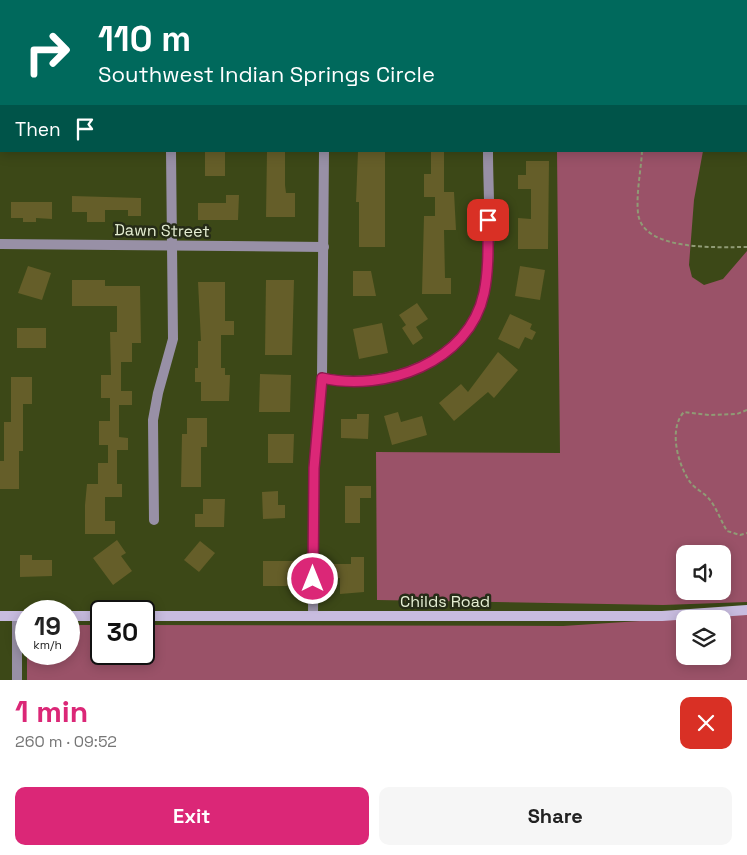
<!DOCTYPE html>
<html lang="en">
<head>
<meta charset="utf-8">
<style>
	body { margin:0; font-family:"Space Grotesk",sans-serif; background:#f6f6f6; color:#222; height:100vh; display:flex; flex-direction:column; font-size:19px; white-space:nowrap }
	* { box-sizing:border-box; margin:0 }
	p { font-size:16px; color:#767676 }
	.icon { flex:none; width:28px; height:28px; fill:none; stroke:currentColor; stroke-width:2; stroke-linecap:round; stroke-linejoin:round }
	.map { position:relative; height:680px; overflow:hidden }
	.details { display:flex; flex-direction:column; background:#fff; flex:1 }
	.details>* { flex:none }
	.hud { position:absolute; left:0px; top:0px; width:748px; height:152px; box-shadow:0 2px 12px #0003; background:#00695c; color:#fff; overflow:hidden }
	.controls { position:absolute; left:676px; top:545px; display:grid; gap:10px }
	.controls a { display:grid; place-items:center; width:55px; height:55px; border-radius:10px; background:#fff; box-shadow:0 2px 12px #0003; font-size:25px }
	.speed { position:absolute; left:15px; top:600px; display:flex; gap:10px; font-size:25px; font-weight:700; text-align:center }
	.speed>* { display:grid; place-content:center; width:65px; height:65px; border-radius:50%; background:#fff; box-shadow:0 2px 12px #0003; line-height:1 }
	.speed small { font-size:12px; font-weight:400 }
	.speed .limit { border:2px solid #111; border-radius:8px; background:#fff; color:#111 }
	.pin { position:absolute; display:grid; place-items:center; width:42px; height:42px; color:#fff; margin:-21px; border-radius:10px; box-shadow:0 2px 8px #0006 }
	.me { position:absolute; width:55px; margin:-28px; rotate:0deg; stroke-linejoin:round; filter:drop-shadow(0 0 4px #0008) }
	.turn { display:flex; align-items:center; gap:18px; height:105px; padding:0 15px; font-size:22px }
	.turn .icon { width:65px; height:65px; stroke-width:2.5 }
	.turn b { display:block; font-size:35px; line-height:42px }
	.then { display:flex; align-items:center; height:48px; padding:0 15px; background:#0003; gap:10px; font-size:19px }
	.round { display:grid; place-items:center; flex:none; width:52px; height:52px; border-radius:10px; background:#f6f6f6 }
	.overview { display:flex; align-items:center; justify-content:space-between; height:85px; padding:0 15px }
	h1 { font-size:30px; font-weight:700; line-height:38px; color:#db2777 }
	.button { display:flex; gap:10px; margin-top:auto; padding:10px 15px }
	.button a { flex:1; height:58px; border-radius:10px; background:#db2777; color:#fff; font-size:20px; font-weight:700; line-height:58px; text-align:center }
	.button a+a { background:#f6f6f6; color:#222 }
	.map>svg:first-child { display:block }
	.forest { fill:#9a5268; fill-rule:evenodd }
	.building { fill:#655e29 }
	.lines { fill:none; stroke-linecap:round; stroke-linejoin:round }
	.path { stroke:#909b75; stroke-width:2; stroke-dasharray:4 2.5; stroke-linecap:butt }
	.street { stroke:#9890a6; stroke-width:10 }
	.secondary { stroke:#c8bcdf; stroke-width:10 }
	.route-casing { stroke:#8e194d; stroke-width:12 }
	.route { stroke:#db2777; stroke-width:9 }
	.labels { text-anchor:middle; stroke-width:5; stroke-linejoin:round; paint-order:stroke }
	.street-label { font-size:16px; fill:#e6efd4; stroke:#262c17 }
</style>
</head>
<body>
<div class="map">
<svg width="747" height="680" viewBox="0 0 747 680">
	<rect width="100%" height="100%" fill="#3c4817"/>
	<g class="forest">
		<path d="M 555,0 L 736,0 L 555,1 Z"/>
		<path d="M 557,151 L 703,151 L 694,200 L 689,265 L 692,277 L 704,285 L 723,279 L 747,251 L 747,602 L 663,605 L 377,600 L 376,452 L 560,453 ZM 685,554 L 722,554 L 722,591 L 685,591 Z"/>
		<path d="M 747,614 L 747,680 L 27,680 L 27,654 L 69,654 L 69,625 L 101,625 L 101,654 L 144,654 L 144,625 L 563,626 ZM 685,619 L 722,619 L 722,656 L 685,656 Z"/>
	</g>
	<g class="building">
		<rect x="205" y="151" width="20" height="25"/>
		<path d="M 267,151 L 285,151 L 285,185 L 286,193 L 295,193 L 295,217 L 266,217 Z"/>
		<path d="M 358,151 L 385,151 L 385,247 L 359,247 L 359,202 L 356,202 Z"/>
		<path d="M 431,151 L 444,151 L 444,192 L 454,192 L 456,230 L 444,230 L 445,278 L 451,278 L 451,294 L 422,294 L 424,216 L 435,216 L 435,197 L 424,197 L 424,174 L 431,174 Z"/>
		<path d="M 526,161 L 549,161 L 548,249 L 518,249 L 518,218 L 531,219 L 531,189 L 518,189 L 518,175 L 526,175 Z"/>
		<path d="M 226,195 L 239,195 L 238,220 L 198,220 L 198,203 L 226,203 Z"/>
		<path d="M 72,196 L 141,198 L 141,216 L 128,216 L 128,210 L 105,210 L 105,222 L 87,222 L 87,212 L 72,212 Z"/>
		<path d="M 11,202 L 52,202 L 52,219 L 36,218 L 36,222 L 23,222 L 23,218 L 11,218 Z"/>
		<path d="M 28,266 L 51,273 L 42,300 L 18,293 Z"/>
		<path d="M 520,266 L 545,270 L 540,300 L 515,296 Z"/>
		<path d="M 353,271 L 371,271 L 376,296 L 353,296 Z"/>
		<path d="M 72,280 L 105,280 L 105,286 L 140,286 L 141,343 L 132,343 L 132,362 L 121,362 L 121,391 L 132,391 L 132,405 L 119,405 L 119,437 L 128,438 L 128,450 L 117,450 L 117,484 L 122,484 L 122,497 L 105,497 L 105,521 L 115,521 L 115,534 L 85,534 L 85,505 L 87,484 L 98,484 L 98,463 L 108,463 L 108,445 L 99,445 L 99,421 L 110,421 L 110,398 L 101,398 L 101,375 L 111,375 L 110,332 L 117,332 L 117,306 L 72,306 Z"/>
		<path d="M 266,280 L 294,280 L 292,355 L 265,355 Z"/>
		<path d="M 198,282 L 225,282 L 225,321 L 234,321 L 234,335 L 221,335 L 221,368 L 225,368 L 225,375 L 230,375 L 229,401 L 201,401 L 201,382 L 195,382 L 195,368 L 198,368 L 198,341 L 201,341 Z"/>
		<path d="M 417,303 L 428,319 L 416,327 L 423,338 L 413,345 L 402,328 L 406,325 L 399,315 Z"/>
		<path d="M 510,314 L 532,324 L 530,329 L 536,332 L 532,340 L 525,337 L 519,349 L 498,339 Z"/>
		<path d="M 382,323 L 388,353 L 359,359 L 353,329 Z"/>
		<rect x="17" y="328" width="29" height="20"/>
		<path d="M 498,352 L 518,370 L 494,398 L 488,392 L 454,421 L 439,403 L 461,384 L 468,392 Z"/>
		<path d="M 260,374 L 291,375 L 290,412 L 259,412 Z"/>
		<path d="M 11,377 L 32,377 L 32,404 L 23,404 L 23,451 L 19,451 L 19,489 L 0,489 L 0,461 L 4,461 L 4,422 L 11,422 Z"/>
		<path d="M 398,412 L 401,422 L 422,416 L 427,435 L 392,445 L 384,416 Z"/>
		<path d="M 357,414 L 369,414 L 368,439 L 341,438 L 341,419 L 357,419 Z"/>
		<path d="M 187,418 L 207,418 L 207,447 L 201,447 L 201,487 L 181,487 L 182,434 L 187,434 Z"/>
		<path d="M 268,434 L 294,434 L 293,463 L 268,463 Z"/>
		<path d="M 345,486 L 371,486 L 371,498 L 360,498 L 360,523 L 345,523 Z"/>
		<path d="M 278,491 L 278,505 L 285,505 L 285,518 L 263,519 L 262,492 Z"/>
		<path d="M 203,499 L 225,499 L 224,527 L 195,527 L 195,514 L 203,514 Z"/>
		<path d="M 117,540 L 126,553 L 121,556 L 132,571 L 113,585 L 93,558 Z"/>
		<path d="M 200,541 L 215,553 L 199,572 L 184,560 Z"/>
		<path d="M 20,555 L 32,555 L 32,560 L 52,560 L 52,576 L 20,577 Z"/>
		<path d="M 351,557 L 364,557 L 364,592 L 340,594 L 340,578 L 333,578 L 333,564 L 351,564 Z"/>
		<rect x="263" y="561" width="31" height="25"/>
	</g>
	<g class="lines">
		<g class="path">
			<path d="M 603,0 L 604,1"/>
			<path d="M 644,1 L 644,0"/>
			<path d="M 642,151 C 641,171 636,193 638,213 C 642,252 719,247 747,247"/>
			<path d="M 747,410 L 737,414 L 709,415 L 684,412 C 668,429 678,465 690,482 C 695,489 705,493 710,500 C 717,509 721,521 727,531 L 740,535 L 747,533"/>
		</g>
		<g class="street">
			<path d="M 487,0 L 487,1"/>
			<path d="M 172,1 L 172,0"/>
			<path d="M 325,1 L 325,0"/>
			<path d="M 0,105 L 1,105"/>
			<path d="M 0,244 L 324,247"/>
			<path d="M 322,378 C 384,391 469,363 484,292 C 493,247 488,197 488,151"/>
			<path d="M 154,520 L 153,420 L 158,393 L 173,339 L 171,151"/>
			<path d="M 17,616 L 17,680"/>
			<path d="M 313,616 L 314,468 L 322,378 L 324,151"/>
		</g>
		<g class="secondary">
			<path d="M 0,616 L 26,616"/>
			<path d="M 69,616 L 101,616"/>
			<path d="M 144,616 L 662,616 L 747,610"/>
		</g>
	</g>
	<g class="lines">
		<defs>
			<path id="route" d="M 313,579 L 314,468 L 322,378 C 385,392 469,363 484,293 C 489,269 488,244 488,220"/>
		</defs>
		<use href="#route" class="route-casing"/>
		<use href="#route" class="route"/>
	</g>
	<g class="labels">
		<g class="street-label">
			<text transform="translate(162 230) rotate(1)" y="6">Dawn Street</text>
			<text x="445" y="607">Childs Road</text>
		</g>
	</g>
</svg>
<div class="controls">
<a><svg class="icon" aria-label="sound" viewBox="0 0 24 24"><path d="M4 9h4l5-4v14l-5-4H4zM17 9q2 3 0 6"/></svg></a>
<a><svg class="icon" aria-label="layers" viewBox="0 0 24 24"><path d="M12 4l9 5-9 5-9-5zM3 14l9 5 9-5"/></svg></a>
</div>
<div class="speed"><div>19<small>km/h</small></div><div class="limit">30</div></div>
<div class="pin" style="left:488px;top:220px;background:#d93025"><svg class="icon" aria-label="arrive" viewBox="0 0 24 24"><path d="M6 21V4h12l-3 4 3 4H6"/></svg></div>
<svg class="me" style="left:313px;top:579px" viewBox="-20 -20 40 40"><circle r="17" fill="#db2777" stroke="#fff" stroke-width="3"/><path d="M0-11L8 9 0 5-8 9z" fill="#fff"/></svg>
<div class="hud">
<div class="turn"><svg class="icon" aria-label="right" viewBox="0 0 24 24"><path d="M7 20v-9h11M14 6l5 5-5 5"/></svg><div><b>110 m</b>Southwest Indian Springs Circle</div></div>
<div class="then">Then<svg class="icon" aria-label="arrive" viewBox="0 0 24 24"><path d="M6 21V4h12l-3 4 3 4H6"/></svg></div>
</div>
</div>
<section class="details">
<div class="overview"><div><h1>1 min</h1><p>260 m · 09:52</p></div><a class="round" style="background:#d93025;color:#fff"><svg class="icon" aria-label="close" viewBox="0 0 24 24"><path d="M6 6l12 12M18 6L6 18"/></svg></a></div>
<div class="button"><a>Exit</a><a>Share</a></div>
</section>
</body>
</html>
